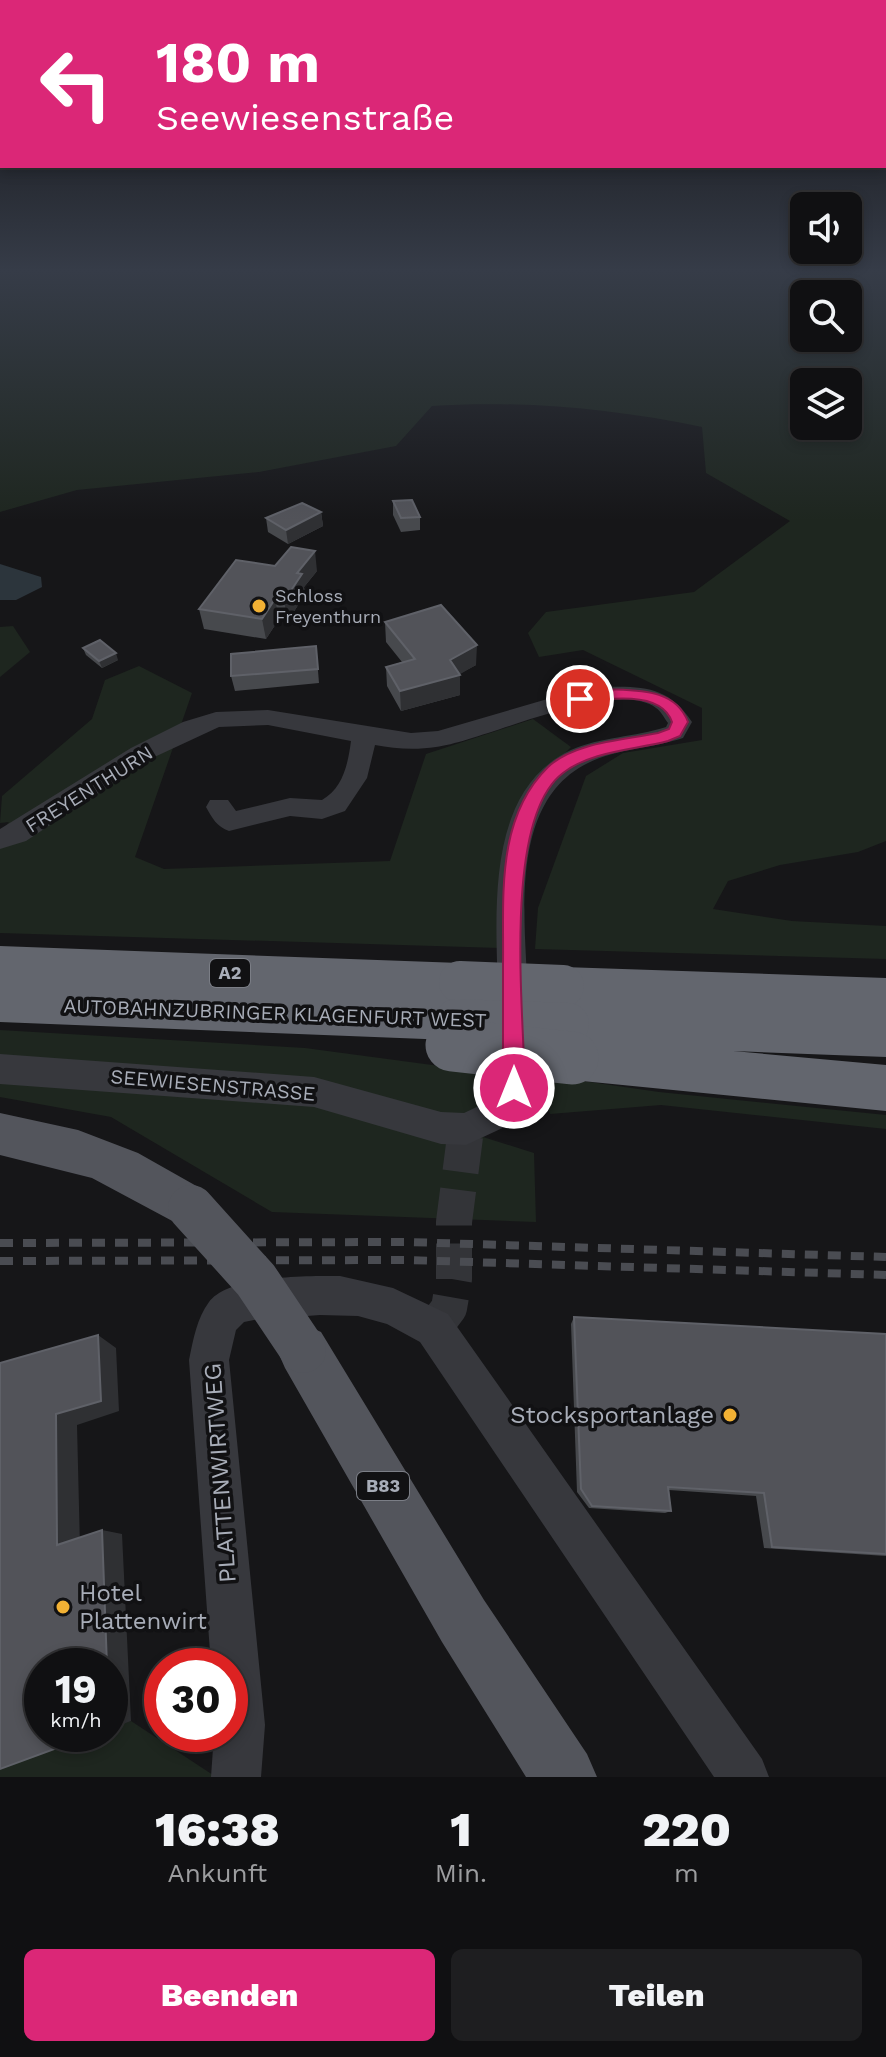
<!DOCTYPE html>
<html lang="de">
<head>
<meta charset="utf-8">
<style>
	body { margin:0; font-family:"Work Sans",sans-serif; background:#1e1e20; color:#f1f3f6; height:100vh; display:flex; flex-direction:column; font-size:30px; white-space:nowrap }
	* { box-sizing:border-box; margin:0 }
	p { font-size:26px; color:#9c9d9f }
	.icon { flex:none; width:44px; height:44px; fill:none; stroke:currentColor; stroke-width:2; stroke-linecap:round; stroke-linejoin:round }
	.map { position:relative; height:1777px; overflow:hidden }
	.side { display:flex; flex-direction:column; background:#101012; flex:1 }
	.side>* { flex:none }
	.banner { position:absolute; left:0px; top:0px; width:886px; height:168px; box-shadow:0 4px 12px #0003,0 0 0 2px #303032; background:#db2777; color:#fff; overflow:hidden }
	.tools { position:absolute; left:790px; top:192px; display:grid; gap:16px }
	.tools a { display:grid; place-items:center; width:72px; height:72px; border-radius:12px; background:#101012; box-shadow:0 4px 12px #0003,0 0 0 2px #303032; font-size:40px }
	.speed { position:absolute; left:24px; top:1648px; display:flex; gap:16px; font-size:40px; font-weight:700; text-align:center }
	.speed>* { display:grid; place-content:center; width:104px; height:104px; border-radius:50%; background:#101012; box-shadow:0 4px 12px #0003,0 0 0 2px #303032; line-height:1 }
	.speed small { font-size:20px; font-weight:400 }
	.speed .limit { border:12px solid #d22; background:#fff; color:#111 }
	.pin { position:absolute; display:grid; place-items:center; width:68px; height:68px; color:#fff; margin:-34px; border:4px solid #fff; border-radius:50%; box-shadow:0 2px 8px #0007 }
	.me { position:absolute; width:88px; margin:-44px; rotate:0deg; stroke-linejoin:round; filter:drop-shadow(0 0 6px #0008) }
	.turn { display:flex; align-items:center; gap:28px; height:168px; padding:0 24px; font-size:36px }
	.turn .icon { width:104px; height:104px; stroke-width:2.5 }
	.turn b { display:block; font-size:56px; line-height:68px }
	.eta { display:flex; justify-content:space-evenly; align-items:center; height:136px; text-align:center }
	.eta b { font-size:48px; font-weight:800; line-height:56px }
	.cta { display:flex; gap:16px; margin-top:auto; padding:16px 24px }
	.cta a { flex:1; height:92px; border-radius:12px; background:#db2777; color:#fff; font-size:32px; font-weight:800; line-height:92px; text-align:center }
	.cta a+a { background:#1e1e20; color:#f1f3f6 }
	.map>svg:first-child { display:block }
	.green { fill:#1e261f; fill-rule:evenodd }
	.water { fill:#2c353c }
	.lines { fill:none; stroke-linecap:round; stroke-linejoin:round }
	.minor-tunnel { stroke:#333438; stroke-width:36; stroke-dasharray:36 18; stroke-linecap:butt }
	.minor { fill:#37383d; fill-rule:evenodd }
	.major { fill:#53555c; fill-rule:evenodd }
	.highway { fill:#63666e; fill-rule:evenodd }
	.rail { stroke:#4a4c52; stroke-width:8; stroke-dasharray:13 10; stroke-linecap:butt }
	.major-bridge { stroke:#53555c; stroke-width:46 }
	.highway-bridge-far1 { stroke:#63666e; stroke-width:42 }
	.highway-bridge { stroke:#63666e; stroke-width:53 }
	.wall { fill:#47494d }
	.shaded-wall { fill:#2f3033 }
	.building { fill:#525359; stroke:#5f6168; stroke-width:2 }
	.route { fill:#db2777; stroke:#8e194d; stroke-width:2 }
	.poi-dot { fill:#f2b134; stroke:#111113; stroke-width:3 }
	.labels { text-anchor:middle; stroke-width:7; stroke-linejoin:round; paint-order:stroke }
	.far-poi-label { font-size:18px; fill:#a8adb8; stroke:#111113; text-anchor:start }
	.shield { fill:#111113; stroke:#7b7e86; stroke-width:2 }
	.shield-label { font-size:18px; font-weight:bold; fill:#a8adb8 }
	.street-label { font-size:20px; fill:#a8adb8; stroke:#111113 }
	.near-poi-label { font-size:24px; fill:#a8adb8; stroke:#111113; text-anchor:end }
	.near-street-label { font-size:24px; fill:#a8adb8; stroke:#111113 }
</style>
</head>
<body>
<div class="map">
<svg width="886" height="1777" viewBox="0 0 886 1777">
	<rect width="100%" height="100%" fill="#161618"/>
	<g class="green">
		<path d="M 0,272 L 886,272 L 886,841 L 858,852 L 780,865 L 728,881 L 713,909 L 792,921 L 886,926 L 886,959 L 535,949 L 538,908 L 586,776 L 623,753 L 702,740 L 702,708 L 583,650 L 539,657 L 528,633 L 546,612 L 694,592 L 790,521 L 706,473 L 702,427 C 615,409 521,400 432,406 L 396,446 L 259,472 L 77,490 L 0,512 ZM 804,294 L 848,294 L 848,338 L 804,338 ZM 804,382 L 848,382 L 848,426 L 804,426 Z"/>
		<path d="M 13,626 L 30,652 L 0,677 L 0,627 Z"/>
		<path d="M 139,666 L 192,693 L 135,857 L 164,869 L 390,861 L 426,754 L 533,719 L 571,747 L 534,784 L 500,948 L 0,933 L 0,833 L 9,822 L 0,823 L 2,796 L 92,719 L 105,680 Z"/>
		<path d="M 0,1030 L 305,1048 L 492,1073 L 483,1137 L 534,1153 L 536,1222 L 272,1212 L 111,1117 L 0,1097 Z"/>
		<path d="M 541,1075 L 659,1092 L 886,1115 L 886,1129 L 661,1105 L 550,1114 Z"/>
		<path d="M 131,1721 L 216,1777 L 0,1777 L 0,1769 L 95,1734 L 110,1734 L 110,1728 Z"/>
	</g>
	<path class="water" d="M 0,564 L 41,577 L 42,587 L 16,600 L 0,600 Z"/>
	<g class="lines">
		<path class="minor-tunnel" d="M 434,1328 L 449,1308 L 454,1279 L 454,1222 L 466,1129"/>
		<g class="minor">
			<path d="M 605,687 C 644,686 669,687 692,722 L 683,738 C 653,748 616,749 588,763 C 506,803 526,925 528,1000 L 524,1009 L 513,1013 L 502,1009 L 498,1000 C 497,919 482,792 571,750 C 600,737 635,737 666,727 L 668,723 C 664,718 661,711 656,708 C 615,677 484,741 436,747 C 416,750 395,749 375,745 L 367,778 L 345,811 L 322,819 L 290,816 L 229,831 C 217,827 212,818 206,807 L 210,800 L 228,800 L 236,811 L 290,798 L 322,800 C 343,788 348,764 351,741 L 268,725 L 219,727 L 148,760 L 26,841 L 0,849 L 0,829 L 131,748 L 183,722 L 216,712 L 268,710 L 411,733 L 438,731 L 568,693 Z"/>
			<path d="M 514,1028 L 525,1032 L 530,1042 L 531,1088 L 526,1099 L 509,1125 L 466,1145 L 441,1144 L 314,1107 L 0,1084 L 0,1054 L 314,1077 L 441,1112 L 464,1113 L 485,1103 L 497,1084 L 498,1042 L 503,1032 Z"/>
			<path d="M 340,1276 L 393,1288 L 448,1314 L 762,1759 L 769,1777 L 714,1777 L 420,1342 L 387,1324 L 358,1316 L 320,1315 L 254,1320 L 244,1322 L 236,1330 L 229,1360 L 265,1725 L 261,1777 L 211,1777 L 214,1734 L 230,1734 L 230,1666 L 211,1666 L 189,1360 C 193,1340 197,1318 209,1302 C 228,1275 309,1276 340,1276 Z"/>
		</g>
		<g class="major">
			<path d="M 0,1113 L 78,1130 L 138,1153 L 207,1192 L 214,1208 L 207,1224 L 191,1231 L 92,1178 L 0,1155 Z"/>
			<path d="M 303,1324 L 321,1332 L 484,1600 L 587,1754 L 597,1777 L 526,1777 L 442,1642 L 285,1368 L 277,1350 L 285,1332 Z"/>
		</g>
		<g class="highway">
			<path d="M 0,946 L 460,963 L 476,968 L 483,982 L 476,996 L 454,1001 L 467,1006 L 474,1020 L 467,1034 L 450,1040 L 0,1022 Z"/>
			<path d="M 563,967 L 886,978 L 886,1057 L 733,1051 L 886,1065 L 886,1111 L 572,1080 L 555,1073 L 548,1058 L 559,1041 L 551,1039 L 544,1024 L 551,1009 L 563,1005 L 547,1000 L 540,986 L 547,972 Z"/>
		</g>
		<g class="rail">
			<path d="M 0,1243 L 408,1242 L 886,1257"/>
			<path d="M 0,1261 L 407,1260 L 886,1275"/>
		</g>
		<path class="major-bridge" d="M 191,1208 L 256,1280 L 303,1350"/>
		<g class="highway-bridge-far1">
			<path d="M 460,982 L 563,986"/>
			<path d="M 456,1020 L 568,1024"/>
		</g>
		<path class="highway-bridge" d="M 452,1045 L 572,1058"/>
	</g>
	<g class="wall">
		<path d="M 393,501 L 420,517 L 420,530 L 401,532 L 393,515 Z"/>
		<path d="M 321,512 L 323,526 L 288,544 L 268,532 L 266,518 Z"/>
		<path d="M 317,571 L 304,587 L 305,594 L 288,621 L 279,619 L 266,639 L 204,629 L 199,609 Z"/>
		<path d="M 385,622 L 476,665 L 459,674 L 460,695 L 401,711 L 387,686 L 386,667 L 402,662 L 386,642 Z"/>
		<path d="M 316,646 L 319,683 L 235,691 L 231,676 Z"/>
		<path d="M 83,648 L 118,660 L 102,668 L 86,655 Z"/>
		<path d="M 574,1317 L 886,1334 L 886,1556 L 764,1548 L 756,1496 L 669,1490 L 671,1511 L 665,1513 L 589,1508 L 577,1492 L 571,1324 Z"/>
	</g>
	<g class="shaded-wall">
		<path d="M 321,512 L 323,526 L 288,544 L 286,530 Z"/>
		<path d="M 315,551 L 317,571 L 304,587 L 305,594 L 288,621 L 284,601 L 297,573 Z"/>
		<path d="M 275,599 L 279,619 L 266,639 L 262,619 Z"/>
		<path d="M 477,645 L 476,665 L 455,677 L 460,675 L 460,695 L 401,711 L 400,691 L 450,660 Z"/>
		<path d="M 116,653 L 118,660 L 102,668 L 99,661 Z"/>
		<path d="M 98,1335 L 116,1348 L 119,1411 L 77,1425 L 80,1548 L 57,1545 L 56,1414 Z"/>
		<path d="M 102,1530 L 122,1534 L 131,1721 L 110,1729 L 110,1666 L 107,1666 Z"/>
	</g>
	<g class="building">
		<path d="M 412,500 L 420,517 L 401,518 L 393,501 Z"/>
		<path d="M 302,503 L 321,512 L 286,530 L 266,518 Z"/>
		<path d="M 291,547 L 315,551 L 297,573 L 302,574 L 284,601 L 275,599 L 262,619 L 199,609 L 236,560 L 275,566 Z"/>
		<path d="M 441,605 L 477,645 L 450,660 L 460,675 L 400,691 L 386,667 L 415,659 L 385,622 Z"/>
		<path d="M 100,640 L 116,653 L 99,661 L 83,648 Z"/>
		<path d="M 316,646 L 318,669 L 231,676 L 231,654 Z"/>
		<path d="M 574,1317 L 886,1334 L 886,1554 L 772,1547 L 764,1493 L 668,1487 L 671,1511 L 592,1506 L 581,1489 Z"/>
		<path d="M 98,1335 L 101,1401 L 56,1414 L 57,1545 L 102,1530 L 107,1666 L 42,1666 L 42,1734 L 95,1734 L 0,1769 L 0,1363 Z"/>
	</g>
	<linearGradient id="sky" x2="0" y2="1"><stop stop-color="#0c0c0d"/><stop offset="0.52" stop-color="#363c48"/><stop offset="1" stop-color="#363c48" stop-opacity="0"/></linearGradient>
	<rect width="886" height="521" fill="url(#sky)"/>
	<path class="route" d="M 603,689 C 635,691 675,687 688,722 L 680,736 L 668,741 C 634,750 591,751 563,773 C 502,819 524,1015 525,1088 L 522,1095 L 514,1098 L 506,1095 L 503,1088 C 503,1047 503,1006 503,965 C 504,899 495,819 548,767 C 574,742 625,740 658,733 L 669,729 L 672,722 C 661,690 606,698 580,704 L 573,699 Z"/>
	<g class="poi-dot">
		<circle cx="259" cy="606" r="8"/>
		<circle cx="730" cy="1415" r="8"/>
		<circle cx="63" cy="1607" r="8"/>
	</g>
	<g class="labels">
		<g class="far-poi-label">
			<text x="275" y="602">Schloss<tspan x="275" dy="21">Freyenthurn</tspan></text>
		</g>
		<g class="shield">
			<rect x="210" y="959" width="40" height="28" rx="6"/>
			<rect x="357" y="1472" width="52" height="28" rx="6"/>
		</g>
		<g class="shield-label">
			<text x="230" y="979">A2</text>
			<text x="383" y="1492">B83</text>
		</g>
		<g class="street-label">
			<text transform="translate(89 789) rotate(-32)" y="7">FREYENTHURN</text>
			<text transform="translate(275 1013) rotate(2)" y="7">AUTOBAHNZUBRINGER KLAGENFURT WEST</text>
			<text transform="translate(213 1085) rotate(5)" y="7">SEEWIESENSTRASSE</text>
		</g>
		<g class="near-poi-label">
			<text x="714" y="1423">Stocksportanlage</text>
			<text x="79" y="1601" text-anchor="start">Hotel<tspan x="79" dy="28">Plattenwirt</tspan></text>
		</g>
		<g class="near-street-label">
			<text transform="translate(220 1473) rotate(-94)" y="8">PLATTENWIRTWEG</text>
		</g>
	</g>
</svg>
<div class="tools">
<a><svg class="icon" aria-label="sound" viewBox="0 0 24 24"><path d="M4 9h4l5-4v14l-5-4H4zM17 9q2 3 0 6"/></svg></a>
<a><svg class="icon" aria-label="search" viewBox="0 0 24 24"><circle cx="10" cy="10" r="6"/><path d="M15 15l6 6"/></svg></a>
<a><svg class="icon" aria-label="layers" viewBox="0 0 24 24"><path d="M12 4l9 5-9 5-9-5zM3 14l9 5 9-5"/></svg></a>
</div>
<div class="speed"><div>19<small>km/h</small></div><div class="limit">30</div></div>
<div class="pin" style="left:580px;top:699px;background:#d93025"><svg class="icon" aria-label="arrive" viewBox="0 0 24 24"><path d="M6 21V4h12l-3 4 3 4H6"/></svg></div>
<svg class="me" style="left:514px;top:1088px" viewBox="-20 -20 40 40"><circle r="17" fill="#db2777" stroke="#fff" stroke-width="3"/><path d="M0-11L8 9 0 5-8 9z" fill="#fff"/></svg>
<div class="banner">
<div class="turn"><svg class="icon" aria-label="left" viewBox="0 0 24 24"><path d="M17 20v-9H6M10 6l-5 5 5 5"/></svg><div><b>180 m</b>Seewiesenstraße</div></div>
</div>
</div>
<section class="side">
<div class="eta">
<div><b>16:38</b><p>Ankunft</p></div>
<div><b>1</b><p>Min.</p></div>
<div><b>220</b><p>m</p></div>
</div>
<div class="cta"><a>Beenden</a><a>Teilen</a></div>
</section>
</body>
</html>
